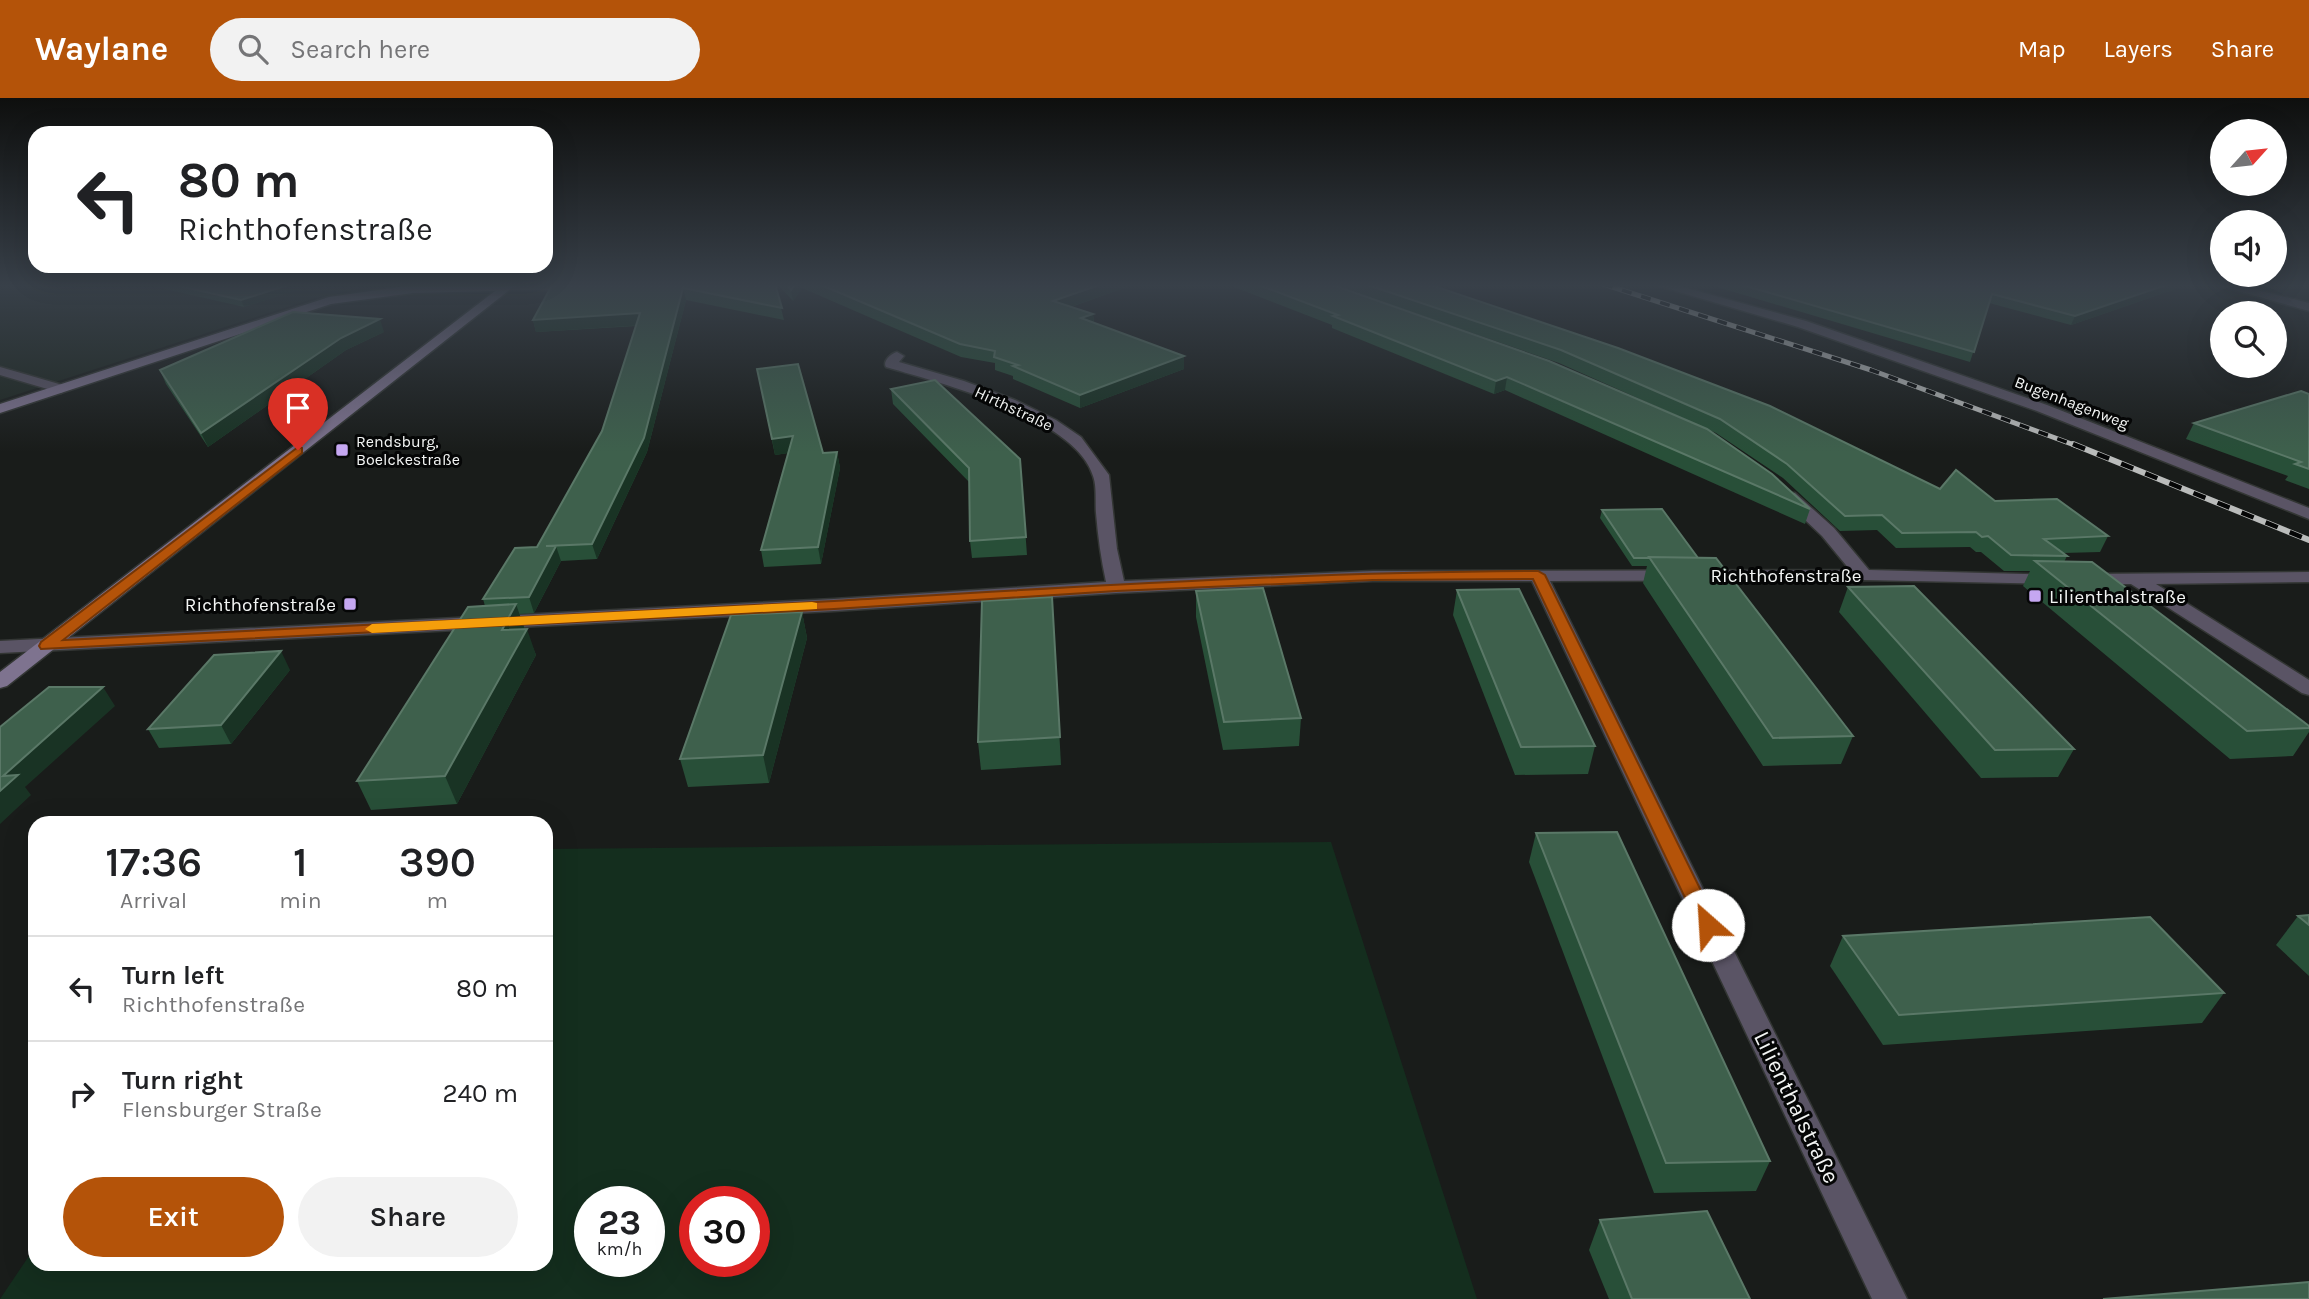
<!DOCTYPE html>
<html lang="en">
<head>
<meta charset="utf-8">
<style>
	body { margin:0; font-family:Karla,sans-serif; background:#f2f2f2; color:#202124; height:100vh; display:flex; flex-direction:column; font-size:26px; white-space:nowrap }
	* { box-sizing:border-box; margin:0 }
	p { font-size:23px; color:#757577 }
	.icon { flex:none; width:38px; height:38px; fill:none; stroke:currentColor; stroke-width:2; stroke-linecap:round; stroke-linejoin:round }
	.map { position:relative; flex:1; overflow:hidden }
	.side { position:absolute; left:28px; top:718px; width:525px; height:455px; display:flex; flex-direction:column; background:#fff; border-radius:21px; box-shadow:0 7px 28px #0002 }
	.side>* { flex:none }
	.top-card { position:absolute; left:28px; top:28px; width:525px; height:147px; border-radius:21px; box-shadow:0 7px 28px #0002; background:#fff; color:#202124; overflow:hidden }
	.needle { width:46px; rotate:63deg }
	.buttons { position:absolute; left:2210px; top:21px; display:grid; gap:14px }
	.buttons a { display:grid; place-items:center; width:77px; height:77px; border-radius:50%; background:#fff; box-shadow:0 7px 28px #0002; font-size:35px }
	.speed { position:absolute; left:574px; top:1088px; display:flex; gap:14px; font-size:35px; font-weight:700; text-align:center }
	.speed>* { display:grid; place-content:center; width:91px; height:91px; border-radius:50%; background:#fff; box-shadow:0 7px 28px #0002; line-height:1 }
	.speed small { font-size:18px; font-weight:400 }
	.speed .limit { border:10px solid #d22; background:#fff; color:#111 }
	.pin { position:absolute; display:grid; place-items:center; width:60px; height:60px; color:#fff; margin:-72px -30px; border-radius:50% 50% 50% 0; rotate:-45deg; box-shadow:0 0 7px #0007 }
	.pin .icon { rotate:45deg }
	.me { position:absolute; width:77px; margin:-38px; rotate:334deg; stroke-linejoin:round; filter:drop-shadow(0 0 5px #0008) }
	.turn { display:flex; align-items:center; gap:24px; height:147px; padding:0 35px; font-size:32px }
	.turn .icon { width:91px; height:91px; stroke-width:2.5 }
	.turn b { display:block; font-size:49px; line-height:60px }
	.eta { display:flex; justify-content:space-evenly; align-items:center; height:119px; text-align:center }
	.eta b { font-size:42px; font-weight:600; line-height:49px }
	.button { display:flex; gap:14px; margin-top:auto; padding:14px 35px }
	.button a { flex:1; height:80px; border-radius:42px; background:#b45309; color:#fff; font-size:28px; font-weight:600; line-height:80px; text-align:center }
	.button a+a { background:#f2f2f2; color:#202124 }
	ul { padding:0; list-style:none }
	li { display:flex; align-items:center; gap:21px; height:105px; padding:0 35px; border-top:2px solid #e0e0e0 }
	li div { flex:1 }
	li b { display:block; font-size:26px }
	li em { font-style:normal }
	header { display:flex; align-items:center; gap:42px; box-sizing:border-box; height:98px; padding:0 35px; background:#b45309; color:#fff }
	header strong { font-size:33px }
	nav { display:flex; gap:38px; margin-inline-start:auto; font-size:24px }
	.search { width:490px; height:63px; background:#f2f2f2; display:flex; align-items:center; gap:18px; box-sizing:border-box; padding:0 24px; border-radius:38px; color:#757577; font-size:26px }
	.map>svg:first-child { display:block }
	.built { fill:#1e2721 }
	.green { fill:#142e1e; fill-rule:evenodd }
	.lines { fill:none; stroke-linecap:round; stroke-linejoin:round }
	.street-casing { stroke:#333634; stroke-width:3 }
	.secondary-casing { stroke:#333634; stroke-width:3 }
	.street { fill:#5a5465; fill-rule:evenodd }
	.secondary { fill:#7e738f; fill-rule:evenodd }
	.rail-far1-casing { stroke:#babcbb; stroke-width:5 }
	.rail-casing { stroke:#babcbb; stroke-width:6 }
	.rail-far1 { stroke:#050606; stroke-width:3.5; stroke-dasharray:10; stroke-linecap:butt }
	.rail { stroke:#050606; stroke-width:4.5; stroke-dasharray:13; stroke-linecap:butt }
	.wall { fill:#284f38 }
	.shaded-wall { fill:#193324 }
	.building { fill:#3e604c; stroke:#5a7867; stroke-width:2 }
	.route { fill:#b45309; stroke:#753606; stroke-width:2 }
	.slow { fill:#f59e0b }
	.poi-dot { fill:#c5a7f1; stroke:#050606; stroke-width:2.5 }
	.labels { text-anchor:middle; stroke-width:6; stroke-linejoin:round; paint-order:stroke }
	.far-street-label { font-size:16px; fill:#f3f5f4; stroke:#050606 }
	.far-poi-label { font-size:16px; fill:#f3f5f4; stroke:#050606; text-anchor:start }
	.street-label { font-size:19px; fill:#f3f5f4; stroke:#050606 }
	.poi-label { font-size:19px; fill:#f3f5f4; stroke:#050606; text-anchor:start }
	.near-street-label { font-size:23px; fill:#f3f5f4; stroke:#050606 }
</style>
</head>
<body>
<header>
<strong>Waylane</strong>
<div class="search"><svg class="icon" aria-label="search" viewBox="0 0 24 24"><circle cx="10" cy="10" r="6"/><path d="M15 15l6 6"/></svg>Search here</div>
<nav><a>Map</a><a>Layers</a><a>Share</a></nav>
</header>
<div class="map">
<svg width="2309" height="1201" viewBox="0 0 2309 1201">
	<rect width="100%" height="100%" fill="#191c1a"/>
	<path class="built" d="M 0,186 L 382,186 L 315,200 L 0,302 Z"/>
	<path class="green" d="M 1331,744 L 1477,1201 L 0,1201 L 35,1149 L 35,1166 L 546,1166 L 546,751 ZM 590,1104 L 649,1104 L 649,1164 L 590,1164 ZM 695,1104 L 754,1104 L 754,1164 L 695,1164 Z"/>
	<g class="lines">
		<defs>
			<g id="street">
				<path d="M 582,186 L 585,189 L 579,192 L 507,192 L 501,189 L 504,186 Z"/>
				<path d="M 1652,186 L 1672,186 L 1806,223 L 2047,307 L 2309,410 L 2309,421 L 2037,313 L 1798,229 Z"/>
				<path d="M 2213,186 L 2233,186 L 2309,205 L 2309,213 Z"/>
				<path d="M 897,254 L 904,258 L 899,264 L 964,283 L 1015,302 L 1056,322 L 1081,339 L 1109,377 L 1117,451 L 1124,483 L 1373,473 L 1850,472 L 1822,438 L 1783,401 L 1781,398 L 1783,395 L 1795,395 L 1834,430 L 1869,472 L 2060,477 L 2063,481 L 2060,485 L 2054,486 L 1864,482 L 1550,483 L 1907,1201 L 1872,1201 L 1532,483 L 1373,483 L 1116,495 L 834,513 L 0,555 L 0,543 L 834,501 L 1106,484 C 1101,461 1098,439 1096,415 C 1095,404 1097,389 1093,378 C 1075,319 940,285 886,269 C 882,263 892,255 897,254 Z"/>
				<path d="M 0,269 L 66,288 L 68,291 L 61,295 L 0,277 Z"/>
				<path d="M 2309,474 L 2309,484 L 2156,486 L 2309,582 L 2309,597 L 2302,595 L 2131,486 L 2090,486 L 2081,481 L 2090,476 Z"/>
			</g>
			<path id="secondary" d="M 517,186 L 7,588 L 0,590 L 0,574 L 495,193 L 413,195 L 331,206 L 0,315 L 0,306 L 329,199 L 413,187 Z"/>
		</defs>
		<use href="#street" class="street-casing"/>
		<use href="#secondary" class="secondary-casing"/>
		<use href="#street" class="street"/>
		<use href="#secondary" class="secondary"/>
		<defs>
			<path id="rail-far1" d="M 1603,186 L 1871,272 L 2077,348"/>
			<path id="rail" d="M 2073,346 L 2309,442"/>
		</defs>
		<use href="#rail-far1" class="rail-far1-casing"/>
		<use href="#rail" class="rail-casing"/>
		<use href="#rail-far1" class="rail-far1"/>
		<use href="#rail" class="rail"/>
	</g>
	<g class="wall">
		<path d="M 143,186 L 315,186 L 244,209 Z"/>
		<path d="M 555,186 L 775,186 L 784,222 L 686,202 L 647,354 L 597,461 L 561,463 L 534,515 L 519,516 L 536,557 L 457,706 L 371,712 L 357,683 L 485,508 L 483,501 L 537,449 L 602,333 L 636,228 L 536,234 L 533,222 Z"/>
		<path d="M 777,186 L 1135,186 L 1071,209 L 1093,216 L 1094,225 L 1184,271 L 1080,310 L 1013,281 L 1013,278 L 995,272 L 995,265 L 961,259 L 802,190 L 793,203 Z"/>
		<path d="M 1226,186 L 1330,186 L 1810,411 L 1805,426 L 1505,292 L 1494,296 L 1332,230 L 1332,227 Z"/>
		<path d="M 1330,186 L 1428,186 L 1940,391 L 1995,403 L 2108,438 L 2100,454 L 2063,455 L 2067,458 L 2064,464 L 2309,628 L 2309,634 L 2293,658 L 2230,661 L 2023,488 L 2030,473 L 2004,473 L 1981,454 L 1976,454 L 1970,449 L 1896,450 L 1877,432 L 1840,433 L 1783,380 L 1716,335 L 1559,265 Z"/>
		<path d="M 1707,186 L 2190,186 L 2071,227 L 1989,205 L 1970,264 Z"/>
		<path d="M 384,234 L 346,252 L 208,349 L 166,286 L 160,272 Z"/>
		<path d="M 757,271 L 823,355 L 837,354 L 840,370 L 821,466 L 764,469 L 761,452 L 788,355 L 775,357 Z"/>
		<path d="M 891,291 L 1020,361 L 1027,457 L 972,460 L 970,443 L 970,385 L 893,306 Z"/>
		<path d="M 2309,296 L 2309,391 L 2285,382 L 2288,378 L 2186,341 L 2194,325 Z"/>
		<path d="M 1602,412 L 1698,460 L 1853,638 L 1841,666 L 1763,668 L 1643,485 L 1647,468 L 1632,468 L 1600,420 Z"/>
		<path d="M 1848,489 L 2074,651 L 2058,679 L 1981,680 L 1839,514 Z"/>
		<path d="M 1457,492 L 1595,648 L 1588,676 L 1515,677 L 1453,517 Z"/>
		<path d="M 1196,493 L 1301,620 L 1299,648 L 1223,652 L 1196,519 Z"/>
		<path d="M 1052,499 L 1061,667 L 981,672 L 978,644 Z"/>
		<path d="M 802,514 L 807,540 L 769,685 L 688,689 L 680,661 Z"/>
		<path d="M 290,572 L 231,646 L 159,650 L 148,631 Z"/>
		<path d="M 1536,735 L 1770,1063 L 1756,1093 L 1654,1095 L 1529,764 Z"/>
		<path d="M 2309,817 L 2309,878 L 2276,847 L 2298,818 Z"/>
		<path d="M 1843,838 L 2224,895 L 2202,925 L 1883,947 L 1830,868 Z"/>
		<path d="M 1600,1122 L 1750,1201 L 1609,1201 L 1589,1152 Z"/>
	</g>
	<g class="shaded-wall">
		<path d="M 291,186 L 315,186 L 244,209 L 241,202 Z"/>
		<path d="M 795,186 L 802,186 L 802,190 L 793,203 L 791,192 Z"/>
		<path d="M 1102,186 L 1135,186 L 1053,215 L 1053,203 Z"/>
		<path d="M 2169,186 L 2190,186 L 2071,227 L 2075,218 Z"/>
		<path d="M 683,190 L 686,202 L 647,354 L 597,461 L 592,446 Z"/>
		<path d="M 640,215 L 643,227 L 536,234 L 533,222 Z"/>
		<path d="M 1093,216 L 1094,228 L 1081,220 Z"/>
		<path d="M 380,221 L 384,234 L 346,252 L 208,349 L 201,335 L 341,240 Z"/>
		<path d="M 1184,258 L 1184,271 L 1080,310 L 1080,297 Z"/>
		<path d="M 1507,279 L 1505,292 L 1494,296 L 1496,283 Z"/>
		<path d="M 793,338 L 796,354 L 775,357 L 772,341 Z"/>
		<path d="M 837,354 L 840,370 L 821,466 L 818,449 Z"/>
		<path d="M 556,448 L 561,463 L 534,515 L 529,499 Z"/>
		<path d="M 516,506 L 525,532 L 527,531 L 536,557 L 457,706 L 445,678 L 502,532 Z"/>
		<path d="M 802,514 L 807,540 L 769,685 L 763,657 Z"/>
		<path d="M 281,553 L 290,572 L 231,646 L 221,627 Z"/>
		<path d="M 103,589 L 115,608 L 25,689 L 31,697 L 0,726 L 0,693 L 3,678 Z"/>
	</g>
	<g class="building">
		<path d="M 170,186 L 291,186 L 241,202 Z"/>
		<path d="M 555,186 L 775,186 L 782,210 L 683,190 L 644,340 L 592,446 L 546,448 L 556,448 L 529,499 L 483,501 L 515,450 L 537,449 L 602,333 L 640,215 L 533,222 L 551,189 Z"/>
		<path d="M 786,186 L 795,186 L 791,192 Z"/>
		<path d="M 819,186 L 1102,186 L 1053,203 L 1093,216 L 1081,220 L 1184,258 L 1080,297 L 1013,268 L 1018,267 L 994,259 L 995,253 L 960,246 Z"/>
		<path d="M 1256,186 L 1330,186 L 1549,263 L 1707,331 L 1772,376 L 1810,411 L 1507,279 L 1496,283 L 1333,218 L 1338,217 Z"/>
		<path d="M 1365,186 L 1428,186 L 1618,250 L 1770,308 L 1940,391 L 1956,372 L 1995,403 L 2057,401 L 2108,438 L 2044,441 L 2067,458 L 2011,457 L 1988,438 L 1982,439 L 1976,434 L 1902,435 L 1882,417 L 1845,418 L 1787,366 L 1720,321 L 1561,252 Z"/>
		<path d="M 1739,186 L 2169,186 L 2075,218 L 1992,196 L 1974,254 Z"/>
		<path d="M 293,214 L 380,221 L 341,240 L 201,335 L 160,272 Z"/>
		<path d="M 798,266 L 823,355 L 837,354 L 818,449 L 761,452 L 793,338 L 772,341 L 757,271 Z"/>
		<path d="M 935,282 L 1020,361 L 1026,439 L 970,443 L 969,370 L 891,291 Z"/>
		<path d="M 2301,293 L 2309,296 L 2309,371 L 2295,366 L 2301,364 L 2194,325 Z"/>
		<path d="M 1662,411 L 1698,460 L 1634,460 L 1602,412 Z"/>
		<path d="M 1649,459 L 1716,460 L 1853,638 L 1773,640 Z"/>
		<path d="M 2035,463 L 2092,464 L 2309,628 L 2309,630 L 2247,633 Z"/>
		<path d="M 1914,488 L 2074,651 L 1995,652 L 1848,489 Z"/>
		<path d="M 1263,490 L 1301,620 L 1224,624 L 1196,493 Z"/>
		<path d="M 1519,491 L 1595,648 L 1521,649 L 1457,492 Z"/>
		<path d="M 1052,499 L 1060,639 L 978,644 L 982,503 Z"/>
		<path d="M 516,506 L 502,532 L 527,531 L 445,678 L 357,683 L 468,509 Z"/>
		<path d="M 802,514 L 763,657 L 680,661 L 731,517 Z"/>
		<path d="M 281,553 L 221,627 L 148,631 L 214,557 Z"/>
		<path d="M 49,589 L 103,589 L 3,678 L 18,677 L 0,693 L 0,629 Z"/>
		<path d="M 1617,734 L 1770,1063 L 1666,1065 L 1536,735 Z"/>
		<path d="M 2309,817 L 2309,827 L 2298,818 Z"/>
		<path d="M 2150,819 L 2224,895 L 1899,917 L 1843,838 Z"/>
		<path d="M 1707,1113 L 1750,1201 L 1632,1201 L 1600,1122 Z"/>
		<path d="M 2309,1184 L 2309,1201 L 2103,1201 Z"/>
	</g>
	<linearGradient id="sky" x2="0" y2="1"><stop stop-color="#0e0f0e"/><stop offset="0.53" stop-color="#384049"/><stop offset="1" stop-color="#384049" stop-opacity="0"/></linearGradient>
	<rect width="2309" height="354" fill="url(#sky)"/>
	<path class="route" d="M 298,349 L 302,350 L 302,355 L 63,542 C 320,529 577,517 834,503 C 1069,489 1303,474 1538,473 L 1545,477 L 1718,827 L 1715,832 L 1708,834 L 1701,832 L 1698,827 L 1533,481 L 1373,482 L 1116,493 L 834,511 L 41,551 L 39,548 L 41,544 Z"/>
	<path class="slow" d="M 812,504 L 817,505 L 817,511 L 372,535 L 365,531 L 372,526 Z"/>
	<g class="poi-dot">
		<rect x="335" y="345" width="14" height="14" rx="3.5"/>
		<rect x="2028" y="491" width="14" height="14" rx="3.5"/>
		<rect x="343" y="499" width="14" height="14" rx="3.5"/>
	</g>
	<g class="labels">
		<g class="far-street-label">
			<text transform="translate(2072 304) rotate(21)" y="6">Bugenhagenweg</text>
			<text transform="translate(1014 310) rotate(25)" y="6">Hirthstraße</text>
		</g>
		<g class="far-poi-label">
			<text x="356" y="349">Rendsburg,<tspan x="356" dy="18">Boelckestraße</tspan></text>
		</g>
		<g class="street-label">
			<text x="1786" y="484">Richthofenstraße</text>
		</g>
		<g class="poi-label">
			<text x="2049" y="505">Lilienthalstraße</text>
			<text x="336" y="513" text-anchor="end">Richthofenstraße</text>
		</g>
		<g class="near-street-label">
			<text transform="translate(1797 1009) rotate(64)" y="8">Lilienthalstraße</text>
		</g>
	</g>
</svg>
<div class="buttons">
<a><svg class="needle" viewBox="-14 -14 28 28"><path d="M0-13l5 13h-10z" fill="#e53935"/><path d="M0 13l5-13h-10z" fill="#757577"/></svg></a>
<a><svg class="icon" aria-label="sound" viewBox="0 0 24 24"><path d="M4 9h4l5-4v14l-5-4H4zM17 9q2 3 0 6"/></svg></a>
<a><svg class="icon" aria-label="search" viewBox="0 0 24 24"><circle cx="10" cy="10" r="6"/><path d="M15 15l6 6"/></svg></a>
</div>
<div class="speed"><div>23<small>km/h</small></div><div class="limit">30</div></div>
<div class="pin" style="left:298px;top:352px;background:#d93025"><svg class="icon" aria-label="arrive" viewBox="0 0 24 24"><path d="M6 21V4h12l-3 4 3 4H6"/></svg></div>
<svg class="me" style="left:1708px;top:827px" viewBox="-20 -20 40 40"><circle r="19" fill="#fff"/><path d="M0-13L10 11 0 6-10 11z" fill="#b45309"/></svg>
<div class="top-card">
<div class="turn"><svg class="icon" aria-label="left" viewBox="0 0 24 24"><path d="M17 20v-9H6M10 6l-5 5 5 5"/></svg><div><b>80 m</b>Richthofenstraße</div></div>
</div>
<section class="side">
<div class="eta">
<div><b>17:36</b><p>Arrival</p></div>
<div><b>1</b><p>min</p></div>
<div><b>390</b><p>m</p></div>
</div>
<ul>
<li><svg class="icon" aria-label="left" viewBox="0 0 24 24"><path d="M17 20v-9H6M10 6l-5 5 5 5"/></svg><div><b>Turn left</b><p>Richthofenstraße</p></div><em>80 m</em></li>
<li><svg class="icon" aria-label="right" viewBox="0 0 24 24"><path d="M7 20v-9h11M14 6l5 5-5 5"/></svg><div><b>Turn right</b><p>Flensburger Straße</p></div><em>240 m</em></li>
</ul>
<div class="button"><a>Exit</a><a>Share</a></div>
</section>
</div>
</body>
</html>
